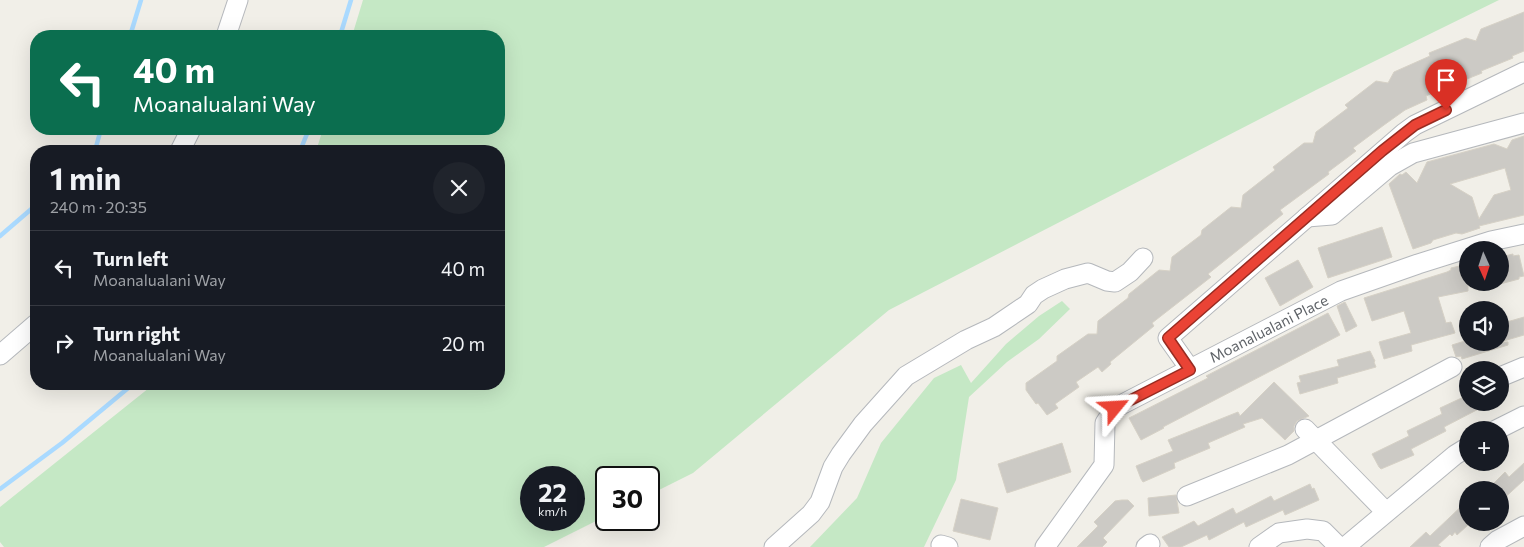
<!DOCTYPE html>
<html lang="en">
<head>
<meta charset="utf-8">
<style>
	body { margin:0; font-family:Commissioner,sans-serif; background:#20242c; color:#f1f3f6; height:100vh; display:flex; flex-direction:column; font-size:19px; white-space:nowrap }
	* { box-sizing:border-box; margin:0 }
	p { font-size:16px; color:#9ea1a6 }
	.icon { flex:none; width:28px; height:28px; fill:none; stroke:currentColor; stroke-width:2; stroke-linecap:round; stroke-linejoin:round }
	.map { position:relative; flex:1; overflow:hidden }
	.details { position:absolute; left:30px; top:145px; width:475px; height:245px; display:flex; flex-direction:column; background:#171b24; border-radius:20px; box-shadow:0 5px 20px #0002 }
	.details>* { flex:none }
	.banner { position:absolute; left:30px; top:30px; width:475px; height:105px; border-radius:20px; box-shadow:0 5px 20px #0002; background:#0b6e4f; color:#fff; overflow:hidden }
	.needle { width:32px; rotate:177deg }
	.buttons { position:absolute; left:1459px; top:241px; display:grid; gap:10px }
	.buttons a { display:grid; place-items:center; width:50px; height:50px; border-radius:50%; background:#171b24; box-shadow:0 5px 20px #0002; font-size:25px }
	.speed { position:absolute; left:520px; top:466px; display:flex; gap:10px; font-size:25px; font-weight:700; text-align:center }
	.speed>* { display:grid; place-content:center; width:65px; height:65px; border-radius:50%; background:#171b24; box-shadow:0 5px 20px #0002; line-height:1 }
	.speed small { font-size:12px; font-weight:400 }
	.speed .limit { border:2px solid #111; border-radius:8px; background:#fff; color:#111 }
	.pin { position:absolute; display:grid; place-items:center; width:42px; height:42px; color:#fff; margin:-51px -21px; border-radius:50% 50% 50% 0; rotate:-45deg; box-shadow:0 0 5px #0007 }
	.pin .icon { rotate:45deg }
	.me { position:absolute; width:55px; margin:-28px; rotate:63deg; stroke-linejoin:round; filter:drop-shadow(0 0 4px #0008) }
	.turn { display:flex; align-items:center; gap:18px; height:105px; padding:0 20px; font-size:22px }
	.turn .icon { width:65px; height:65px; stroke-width:2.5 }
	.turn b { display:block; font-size:35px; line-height:42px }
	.round { display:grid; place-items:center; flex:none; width:52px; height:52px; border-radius:26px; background:#20242c }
	.summary { display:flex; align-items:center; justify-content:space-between; height:85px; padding:0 20px }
	h1 { font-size:30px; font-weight:700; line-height:38px }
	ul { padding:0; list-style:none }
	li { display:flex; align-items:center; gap:15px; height:75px; padding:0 20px; border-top:1px solid #363941 }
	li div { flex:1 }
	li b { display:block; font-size:19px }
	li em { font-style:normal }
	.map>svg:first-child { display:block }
	.green { fill:#c5e8c5; fill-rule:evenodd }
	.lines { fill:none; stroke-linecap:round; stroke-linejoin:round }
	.stream { stroke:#aadaff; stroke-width:4.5 }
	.building { fill:#cccac5; stroke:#d6d1c6; fill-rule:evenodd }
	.minor-casing { stroke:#b5b8bc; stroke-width:21 }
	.minor { stroke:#fff; stroke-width:19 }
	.route-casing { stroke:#982c22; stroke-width:12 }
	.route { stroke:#ea4335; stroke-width:9 }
	.labels { text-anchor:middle; stroke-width:5; stroke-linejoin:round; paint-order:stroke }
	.street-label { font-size:15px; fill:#5f6368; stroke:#fff }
</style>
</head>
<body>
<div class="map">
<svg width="1524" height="547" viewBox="0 0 1524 547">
	<rect width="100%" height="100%" fill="#f1efe8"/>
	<g class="green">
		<path d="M 363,0 L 1499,0 L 1316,90 L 889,310 L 693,473 L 649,495 L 649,478 L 606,478 L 606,516 L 544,547 L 4,547 L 0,542 L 0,507 L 154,384 L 499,384 L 499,151 L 316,151 L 323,129 L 499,129 L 499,36 L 352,36 ZM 531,478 L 574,478 L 574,520 L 531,520 Z"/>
		<path d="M 1062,301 L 1070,309 L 1039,339 L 1007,362 L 969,397 L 956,480 L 924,547 L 810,547 L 857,498 L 881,443 L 934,378 L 961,365 L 971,383 L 1006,344 L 1039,316 Z"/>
	</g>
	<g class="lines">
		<g class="stream">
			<path d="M 130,36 L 141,0"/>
			<path d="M 340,36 L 351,0"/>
			<path d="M 93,151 L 96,147 L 101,129"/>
			<path d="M 300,151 L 309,129"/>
			<path d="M 0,236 L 36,205"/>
			<path d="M 0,489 L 62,443 L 133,384"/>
		</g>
	</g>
	<g class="building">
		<path d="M 1524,12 L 1524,51 L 1512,56 L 1513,58 L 1481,71 L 1482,73 L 1462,81 L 1462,80 L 1426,96 L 1427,100 L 1405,110 L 1384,125 L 1353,148 L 1356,151 L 1328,172 L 1329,174 L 1280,210 L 1283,214 L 1208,274 L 1211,277 L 1152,323 L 1154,326 L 1110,362 L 1111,364 L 1102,372 L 1098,367 L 1076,382 L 1079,387 L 1055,404 L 1058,408 L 1047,415 L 1038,403 L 1036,404 L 1026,390 L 1026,383 L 1057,361 L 1057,356 L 1088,334 L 1097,334 L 1098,321 L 1128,298 L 1129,294 L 1159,270 L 1170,271 L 1172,257 L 1201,235 L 1202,230 L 1231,207 L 1241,208 L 1243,195 L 1275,170 L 1273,167 L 1304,143 L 1313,143 L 1316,132 L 1348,108 L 1345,105 L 1376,81 L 1388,83 L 1394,72 L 1430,56 L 1429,53 L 1466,38 L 1476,41 L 1481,29 Z"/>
		<path d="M 1524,136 L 1524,215 L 1479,226 L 1480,228 L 1462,234 L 1456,233 L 1433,240 L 1431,243 L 1413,249 L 1389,184 L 1400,174 L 1402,175 L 1406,172 L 1417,183 L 1427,162 L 1494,144 L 1507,149 L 1512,140 ZM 1505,168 L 1511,190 L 1494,195 L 1479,219 L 1472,197 L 1450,184 Z"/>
		<path d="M 1382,227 L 1392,257 L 1328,278 L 1318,248 Z"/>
		<path d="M 1513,254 L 1513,256 L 1519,255 L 1524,276 L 1519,277 L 1519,279 L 1500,284 L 1500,257 Z"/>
		<path d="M 1298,260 L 1313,287 L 1280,306 L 1265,278 Z"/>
		<path d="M 1468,264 L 1468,291 L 1438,297 L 1446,323 L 1451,322 L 1455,333 L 1411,345 L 1412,351 L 1384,359 L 1379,342 L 1411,333 L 1404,311 L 1372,321 L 1364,298 L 1447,272 L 1451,270 L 1451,268 Z"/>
		<path d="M 1345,302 L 1357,326 L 1346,332 L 1337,306 Z"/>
		<path d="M 1328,313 L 1340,335 L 1163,427 L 1164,428 L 1141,440 L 1129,418 L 1208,378 L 1206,376 Z"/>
		<path d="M 1524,317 L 1524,335 L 1500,342 L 1500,324 Z"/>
		<path d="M 1468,340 L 1468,342 L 1508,342 L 1508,345 L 1462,359 L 1461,356 L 1456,357 L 1452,345 Z"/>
		<path d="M 1370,351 L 1375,361 L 1374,362 L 1376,367 L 1337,378 L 1338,383 L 1300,394 L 1297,383 L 1301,382 L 1299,376 L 1339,366 L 1337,360 Z"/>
		<path d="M 1274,382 L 1309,416 L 1297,421 L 1294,426 L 1294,431 L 1285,440 L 1262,418 L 1243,424 L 1245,427 L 1208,443 L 1210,448 L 1174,463 L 1175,468 L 1143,482 L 1141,479 L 1136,466 L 1173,451 L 1168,440 L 1238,412 L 1240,416 Z"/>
		<path d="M 1468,395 L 1468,402 L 1492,402 L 1444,427 L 1446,431 L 1411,449 L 1414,455 L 1381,469 L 1379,467 L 1372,454 L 1409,436 L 1407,431 L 1442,414 L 1440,408 Z"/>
		<path d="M 1062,443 L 1071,472 L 1007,493 L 998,464 Z"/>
		<path d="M 1524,463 L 1524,480 L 1500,502 L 1500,490 L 1487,490 L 1505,472 L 1509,477 Z"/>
		<path d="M 1310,484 L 1312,489 L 1314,488 L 1319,500 L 1285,515 L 1283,510 L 1246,527 L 1244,522 L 1209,540 L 1207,535 L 1181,547 L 1169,547 L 1162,537 L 1194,521 L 1198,526 L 1233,508 L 1236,514 L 1271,496 L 1274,501 Z"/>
		<path d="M 1176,495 L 1179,513 L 1149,516 L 1148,498 Z"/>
		<path d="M 961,499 L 998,508 L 990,540 L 953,531 Z"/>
		<path d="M 1122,500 L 1128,500 L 1134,506 L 1103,538 L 1107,542 L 1102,547 L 1077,547 L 1098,526 L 1094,522 L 1115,501 Z"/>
		<path d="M 1468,500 L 1468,525 L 1457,535 L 1455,532 L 1452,536 L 1450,534 L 1438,545 L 1441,547 L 1410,547 L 1426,532 L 1430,536 Z"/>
	</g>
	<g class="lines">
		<defs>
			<g id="minor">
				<path d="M 226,36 L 238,0"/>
				<path d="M 180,151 L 191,129"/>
				<path d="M 1307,217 L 1332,215 L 1390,166 L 1413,153 L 1524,123"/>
				<path d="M 0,355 L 36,324"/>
				<path d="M 1190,369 L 1168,338 L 1404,133 L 1415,125 L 1524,72"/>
				<path d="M 1500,377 L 1524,367"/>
				<path d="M 1305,429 L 1386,512"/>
				<path d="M 1496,430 L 1524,416"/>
				<path d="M 1187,496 L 1288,455 L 1452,367"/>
				<path d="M 941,545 L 948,547"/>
				<path d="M 774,547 L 811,514 L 820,502 L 833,467 L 841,454 L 863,424 L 906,376 L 966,340 L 994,327 L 1028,304 L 1034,295 L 1043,289 L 1065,279 L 1088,273 L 1107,281 L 1115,282 L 1130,272 L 1143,258"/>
				<path d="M 1045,547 L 1104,465 L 1105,423 L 1115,408 L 1341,291 L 1418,264 L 1491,241 L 1524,234"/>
				<path d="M 1146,547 L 1150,544"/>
				<path d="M 1259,547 L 1279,533 L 1307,529 L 1323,531 L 1339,547"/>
				<path d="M 1345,547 L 1455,455 L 1468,447"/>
				<path d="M 1490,547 L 1498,540 L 1524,526"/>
			</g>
		</defs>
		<use href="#minor" class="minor-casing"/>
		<use href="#minor" class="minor"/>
	</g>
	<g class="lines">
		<defs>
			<path id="route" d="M 1115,408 L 1190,370 L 1168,338 L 1382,151 L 1415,125 L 1446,110"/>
		</defs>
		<use href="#route" class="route-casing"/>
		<use href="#route" class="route"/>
	</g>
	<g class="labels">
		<g class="street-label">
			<text transform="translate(1269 329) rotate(-27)" y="5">Moanalualani Place</text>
		</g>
	</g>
</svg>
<div class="buttons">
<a><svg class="needle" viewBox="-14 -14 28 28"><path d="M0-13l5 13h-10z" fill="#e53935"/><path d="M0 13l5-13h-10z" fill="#9ea1a6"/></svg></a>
<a><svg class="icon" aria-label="sound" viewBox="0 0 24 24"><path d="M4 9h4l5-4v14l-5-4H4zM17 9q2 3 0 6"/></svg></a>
<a><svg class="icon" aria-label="layers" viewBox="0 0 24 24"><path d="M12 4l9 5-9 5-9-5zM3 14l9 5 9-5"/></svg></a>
<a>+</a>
<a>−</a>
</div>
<div class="speed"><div>22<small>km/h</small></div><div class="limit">30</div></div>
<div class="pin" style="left:1446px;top:110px;background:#d93025"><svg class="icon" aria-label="arrive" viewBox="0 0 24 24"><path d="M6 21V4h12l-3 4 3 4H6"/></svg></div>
<svg class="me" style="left:1115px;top:408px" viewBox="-20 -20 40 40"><path d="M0-17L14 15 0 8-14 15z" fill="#ea4335" stroke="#fff" stroke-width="4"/></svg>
<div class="banner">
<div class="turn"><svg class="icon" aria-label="left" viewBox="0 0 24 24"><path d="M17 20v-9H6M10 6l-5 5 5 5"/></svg><div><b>40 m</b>Moanalualani Way</div></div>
</div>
<section class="details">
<div class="summary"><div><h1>1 min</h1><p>240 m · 20:35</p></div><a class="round"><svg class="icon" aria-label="close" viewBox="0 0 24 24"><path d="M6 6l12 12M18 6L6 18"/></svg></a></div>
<ul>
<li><svg class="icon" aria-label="left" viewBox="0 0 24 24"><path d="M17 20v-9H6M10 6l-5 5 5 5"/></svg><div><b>Turn left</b><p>Moanalualani Way</p></div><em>40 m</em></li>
<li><svg class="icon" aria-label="right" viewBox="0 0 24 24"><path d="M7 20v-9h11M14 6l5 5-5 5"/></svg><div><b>Turn right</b><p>Moanalualani Way</p></div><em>20 m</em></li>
</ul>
</section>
</div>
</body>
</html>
